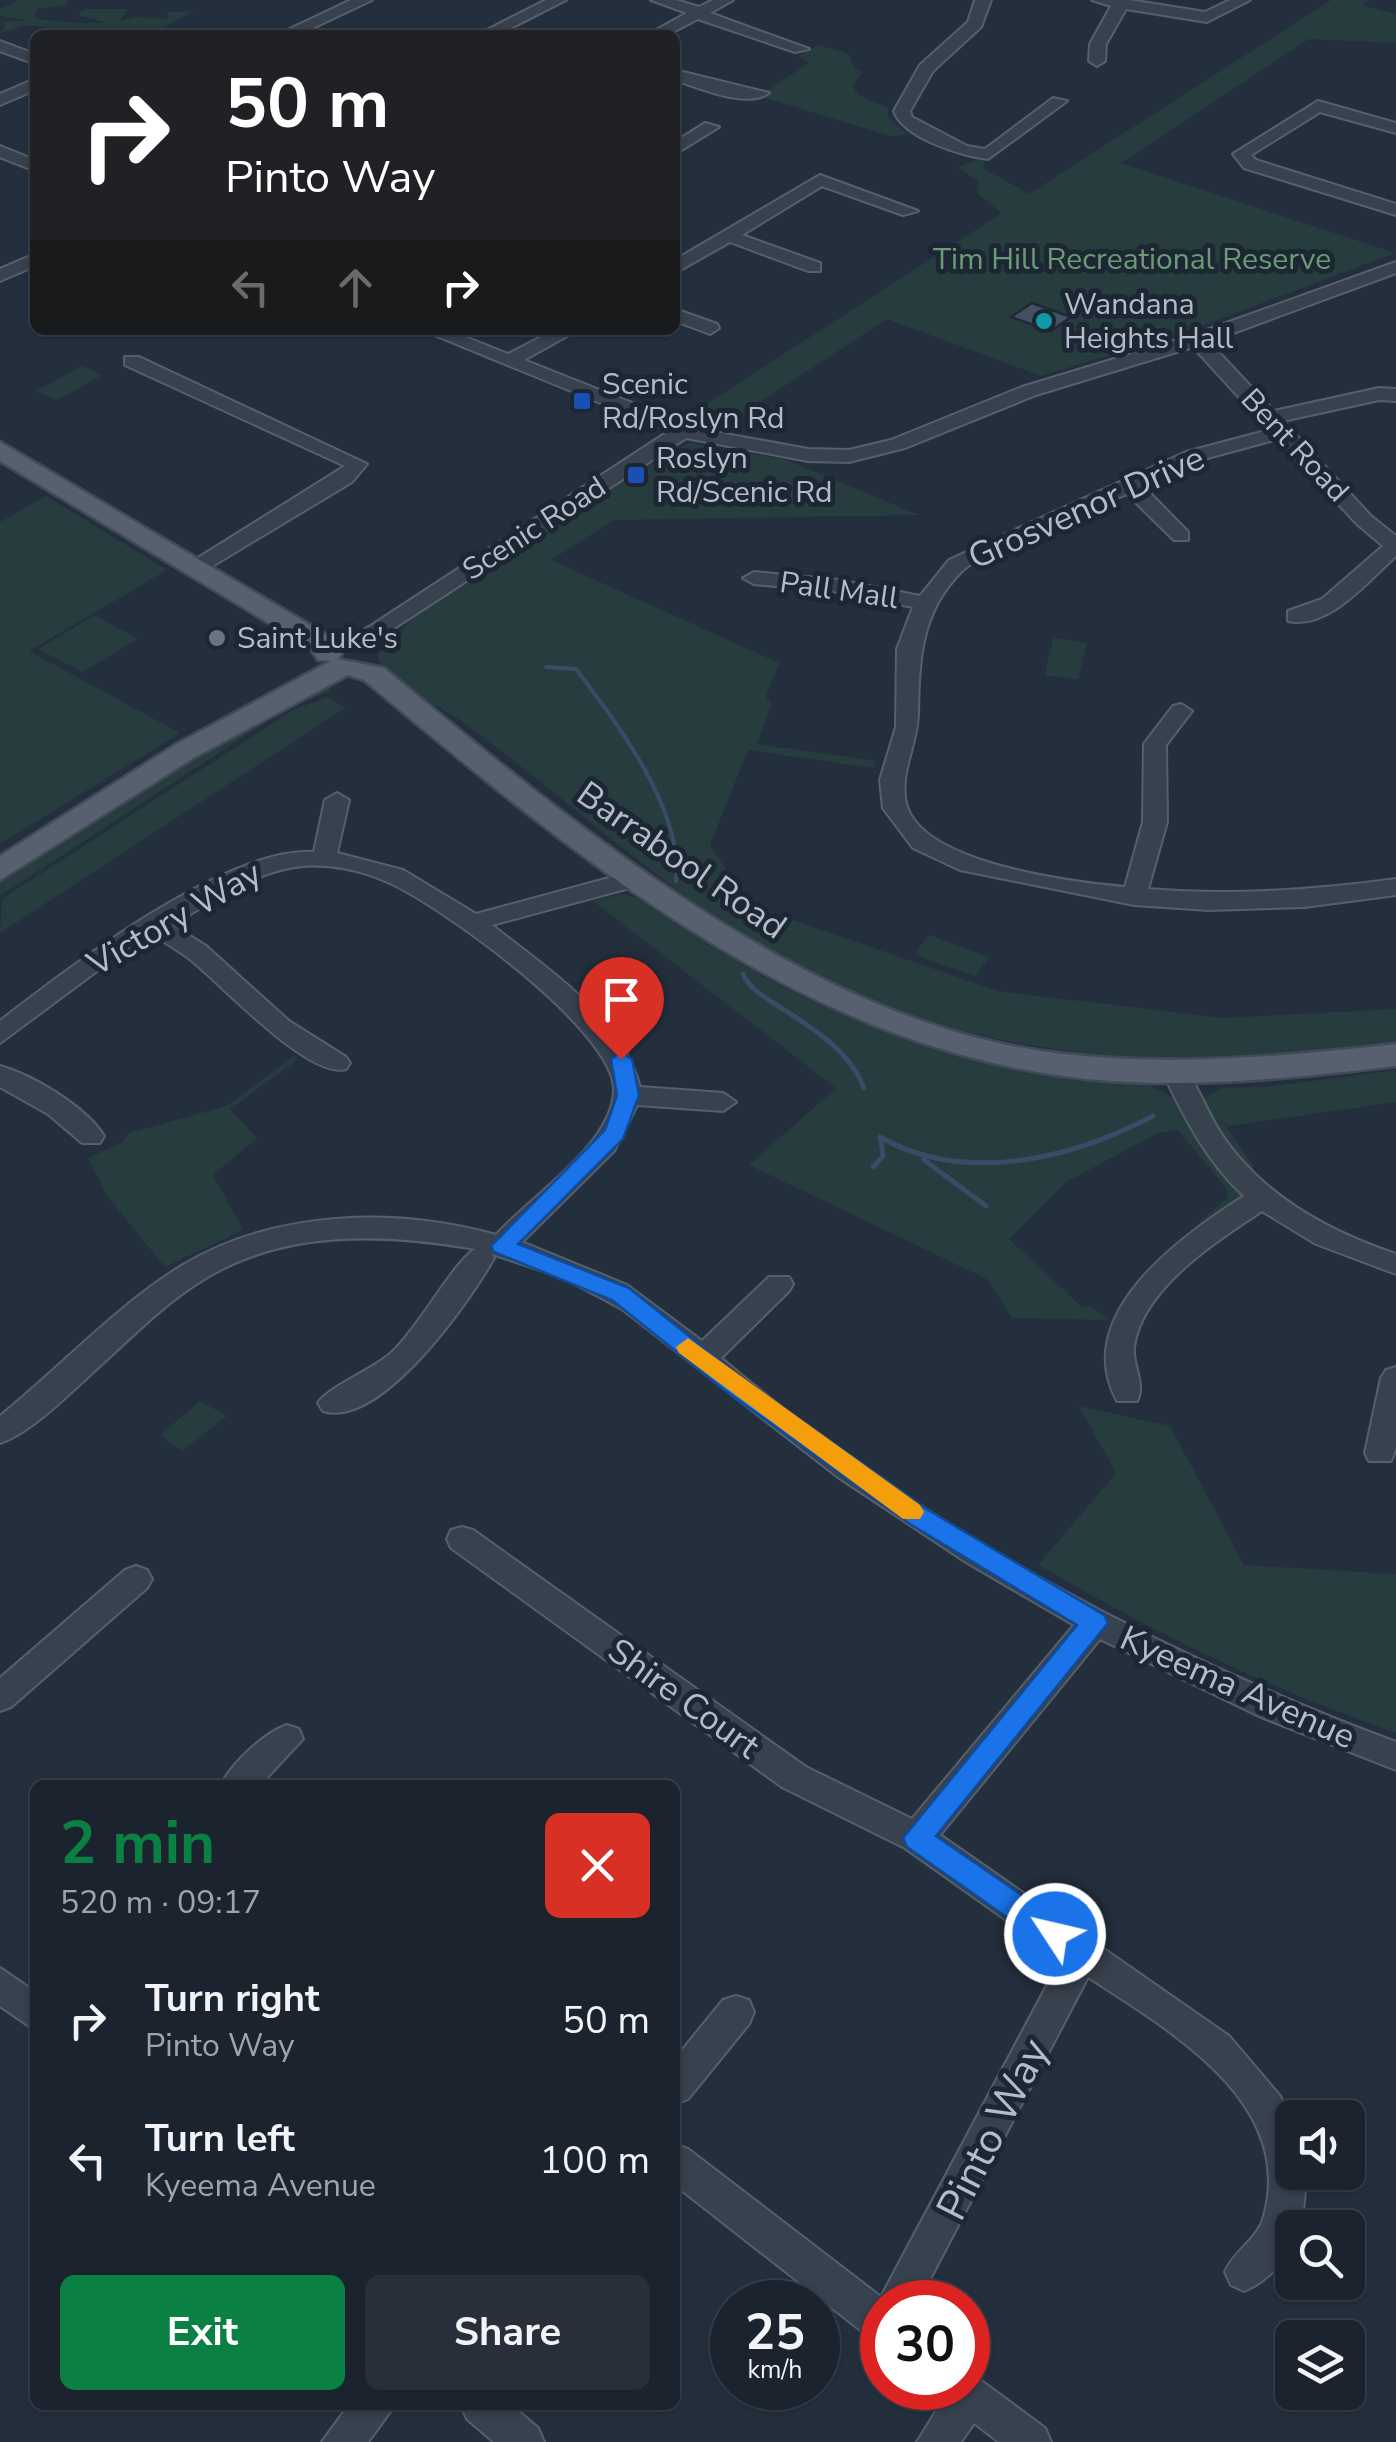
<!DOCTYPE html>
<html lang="en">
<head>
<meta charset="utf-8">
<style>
	body { margin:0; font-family:"Nunito Sans",sans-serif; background:#282f3a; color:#f1f3f6; height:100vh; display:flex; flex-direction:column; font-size:38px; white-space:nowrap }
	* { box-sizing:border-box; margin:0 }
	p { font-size:32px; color:#a0a4aa }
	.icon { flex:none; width:55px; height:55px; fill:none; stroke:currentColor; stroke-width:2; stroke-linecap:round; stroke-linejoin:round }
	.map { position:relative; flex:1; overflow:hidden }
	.panel { position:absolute; left:30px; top:1780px; width:650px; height:630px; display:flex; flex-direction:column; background:#1b232e; border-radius:15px; box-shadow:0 2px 8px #0004,0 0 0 2px #39404a }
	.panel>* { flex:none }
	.banner { position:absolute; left:30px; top:30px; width:650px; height:305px; border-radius:15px; box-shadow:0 2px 8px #0004,0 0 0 2px #39404a; background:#202124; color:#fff; overflow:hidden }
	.tools { position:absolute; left:1275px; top:2100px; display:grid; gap:20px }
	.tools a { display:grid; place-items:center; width:90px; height:90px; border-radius:15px; background:#1b232e; box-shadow:0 2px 8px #0004,0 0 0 2px #39404a; font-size:50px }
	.speed { position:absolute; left:710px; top:2280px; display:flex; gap:20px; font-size:50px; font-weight:700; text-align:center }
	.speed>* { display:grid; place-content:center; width:130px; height:130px; border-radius:50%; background:#1b232e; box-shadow:0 2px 8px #0004,0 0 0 2px #39404a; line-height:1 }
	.speed small { font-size:25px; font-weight:400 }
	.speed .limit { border:15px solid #d22; background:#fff; color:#111 }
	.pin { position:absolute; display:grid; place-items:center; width:85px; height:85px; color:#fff; margin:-102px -42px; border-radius:50% 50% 50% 0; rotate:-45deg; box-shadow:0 0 10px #0007 }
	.pin .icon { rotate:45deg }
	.me { position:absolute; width:110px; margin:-55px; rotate:305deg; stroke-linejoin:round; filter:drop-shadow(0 0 8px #0008) }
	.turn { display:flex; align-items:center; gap:35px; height:210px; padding:0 30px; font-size:45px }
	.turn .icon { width:130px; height:130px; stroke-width:2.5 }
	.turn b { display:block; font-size:70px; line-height:85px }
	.lanes { display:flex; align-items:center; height:95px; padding:0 30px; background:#0003; justify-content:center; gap:50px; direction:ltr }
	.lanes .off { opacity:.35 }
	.round { display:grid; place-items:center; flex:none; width:105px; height:105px; border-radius:15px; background:#282f3a }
	.headline { display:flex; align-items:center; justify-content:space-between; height:170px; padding:0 30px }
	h1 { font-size:60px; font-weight:700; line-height:75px; color:#0b8043 }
	.action { display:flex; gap:20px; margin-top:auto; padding:20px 30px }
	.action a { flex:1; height:115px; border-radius:15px; background:#0b8043; color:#fff; font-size:40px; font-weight:700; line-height:115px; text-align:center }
	.action a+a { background:#282f3a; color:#f1f3f6 }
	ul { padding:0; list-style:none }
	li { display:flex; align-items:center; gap:30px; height:140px; padding:0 30px }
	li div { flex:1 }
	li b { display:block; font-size:38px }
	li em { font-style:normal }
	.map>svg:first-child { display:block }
	.green { fill:#263c3f }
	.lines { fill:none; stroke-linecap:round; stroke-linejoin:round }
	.stream-far1 { stroke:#394c67; stroke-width:4 }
	.stream { stroke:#394c67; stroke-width:5 }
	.building { fill:#455162; stroke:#1f2835; stroke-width:2.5 }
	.minor-casing { stroke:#565f6c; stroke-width:4 }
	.major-casing { stroke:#414a57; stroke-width:5 }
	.minor { fill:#38414e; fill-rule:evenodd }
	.major { fill:#56606e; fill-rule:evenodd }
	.route { fill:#1a73e8; stroke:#114b97; stroke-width:2.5 }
	.slow { fill:#f59e0b }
	.culture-dot { fill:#0f9aa8; stroke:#1d2633; stroke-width:4 }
	.transit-dot { fill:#1a4fb4; stroke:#1d2633; stroke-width:4 }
	.worship-dot { fill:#6b7280; stroke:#1d2633; stroke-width:4 }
	.labels { text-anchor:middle; stroke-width:10; stroke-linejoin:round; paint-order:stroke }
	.far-park-label { font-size:30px; fill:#6b9a76; stroke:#1d2633 }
	.far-poi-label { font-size:30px; fill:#b4bcc9; stroke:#1d2633; text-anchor:start }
	.far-street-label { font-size:30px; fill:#b4bcc9; stroke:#1d2633 }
	.street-label { font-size:35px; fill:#b4bcc9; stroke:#1d2633 }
	.near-street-label { font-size:42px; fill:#b4bcc9; stroke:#1d2633 }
</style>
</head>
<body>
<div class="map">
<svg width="1396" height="2442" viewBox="0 0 1396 2442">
	<rect width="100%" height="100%" fill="#242f3e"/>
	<g class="green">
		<path d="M 18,0 L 68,0 L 66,5 L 37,9 L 34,17 C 39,21 97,25 106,22 L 77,15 L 86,9 L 128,9 L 119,22 L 134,17 L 167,19 L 168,12 L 193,11 L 161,29 L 139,33 L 161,30 L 154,35 L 67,35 L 72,31 L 27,25 L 0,33 L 6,26 L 0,22 L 27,20 L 0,16 L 0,9 Z"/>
		<path d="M 1331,0 L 1368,0 L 1362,5 L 1396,14 L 1396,43 L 1309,39 L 1121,163 L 1395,253 L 1188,331 L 1041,376 L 887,319 L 716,431 L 683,419 L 1002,213 L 978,194 L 979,182 L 958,167 L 985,157 L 983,168 L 1029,194 Z"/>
		<path d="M 818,45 L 849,54 L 854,68 L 863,72 L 852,85 L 858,95 L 888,108 L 888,118 L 907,134 L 891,136 L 759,96 L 809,63 L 799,56 Z"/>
		<path d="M 82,366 L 102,375 L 57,400 L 36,391 Z"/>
		<path d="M 689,443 L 784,459 L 919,515 L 614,520 L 551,560 L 779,663 L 766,697 L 772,704 L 757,744 L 876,761 L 874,768 L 748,750 L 710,845 L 749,905 L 998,991 L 1223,1018 L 1396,1009 L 1396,1046 C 1186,1076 966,1061 777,960 C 755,948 735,931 714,917 C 642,866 575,808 505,754 C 489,742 473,729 457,718 C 433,701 382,688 378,654 L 428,603 L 585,502 Z"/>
		<path d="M 46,496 L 167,570 L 29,651 L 180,733 L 0,844 L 0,522 Z"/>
		<path d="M 95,615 L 138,639 L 82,672 L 38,649 Z"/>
		<path d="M 1053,638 L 1087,643 L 1078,679 L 1045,675 Z"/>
		<path d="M 323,682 L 331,686 L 330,691 L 289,707 L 0,896 L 0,880 L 274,705 Z"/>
		<path d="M 328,697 L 345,708 L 0,933 L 2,899 L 293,710 Z"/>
		<path d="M 622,894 L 637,898 C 741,969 841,1025 965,1055 C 1021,1068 1082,1072 1139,1080 L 1174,1098 L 1244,1194 L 1243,1200 L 1201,1230 L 1195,1226 L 1227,1198 L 1227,1189 L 1178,1130 L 1156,1134 L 1066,1182 L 1009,1239 L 1082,1307 L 1091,1307 L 1109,1320 L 1012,1318 L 987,1279 L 749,1165 L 836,1088 L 593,901 Z"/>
		<path d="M 929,935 L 989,957 L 975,976 L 921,957 L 915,953 Z"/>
		<path d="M 295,1055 L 297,1060 L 230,1109 L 257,1138 L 213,1175 L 243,1230 L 165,1267 L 108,1197 L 88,1158 L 123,1142 L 129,1133 L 227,1106 Z"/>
		<path d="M 1396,1070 L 1396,1102 L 1227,1126 L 1211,1105 L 1255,1168 L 1249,1171 L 1225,1144 L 1201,1100 L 1222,1088 L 1273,1086 Z"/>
		<path d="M 200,1401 L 227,1416 L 182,1451 L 160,1435 Z"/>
		<path d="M 1079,1406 L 1170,1426 L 1244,1565 L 1396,1574 L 1396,1733 C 1271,1690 1151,1631 1038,1565 L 1116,1473 Z"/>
	</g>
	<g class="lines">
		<g class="stream-far1">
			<path d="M 689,452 L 703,468 L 743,465"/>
			<path d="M 689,469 L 703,468"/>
			<path d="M 546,667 L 576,669 C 617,723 684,811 676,881"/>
		</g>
		<g class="stream">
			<path d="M 743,974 C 753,1004 840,1026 864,1088"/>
			<path d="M 880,1137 C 964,1185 1072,1159 1153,1116"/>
			<path d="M 924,1160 L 986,1206"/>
			<path d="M 873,1167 L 883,1156 L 881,1140"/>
		</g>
	</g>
	<path class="building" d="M 1032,303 L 1071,317 L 1051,331 L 1011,317 Z"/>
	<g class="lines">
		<defs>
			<g id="minor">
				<path d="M 351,0 L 372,0 L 298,35 L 277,35 Z"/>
				<path d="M 546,0 L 566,0 L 497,35 L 477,35 Z"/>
				<path d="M 651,0 L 676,0 L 699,7 L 713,0 L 733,0 L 710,13 L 809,49 L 795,52 L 698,19 L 667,35 L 647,35 L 687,13 Z"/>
				<path d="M 975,0 L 991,0 L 981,27 L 933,71 L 910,111 L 912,117 L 967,146 L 985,149 L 1053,98 L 1067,101 L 988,159 C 962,156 903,138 894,111 L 920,65 L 968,22 Z"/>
				<path d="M 1092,0 L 1129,0 L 1205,12 L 1230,0 L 1250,0 L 1207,22 L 1126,9 L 1106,44 L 1105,61 L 1097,66 L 1089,61 L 1090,44 L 1111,6 Z"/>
				<path d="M 0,41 L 35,54 L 35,64 L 0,51 Z"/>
				<path d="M 675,70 L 769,93 C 747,109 699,88 675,80 Z"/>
				<path d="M 35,79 L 35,90 L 0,105 L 0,94 Z"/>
				<path d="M 1318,101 L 1396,123 L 1396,133 L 1320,112 L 1251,155 L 1256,160 L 1396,204 L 1396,215 L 1244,168 L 1233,154 Z"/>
				<path d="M 705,123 L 719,127 L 675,154 L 675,142 Z"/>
				<path d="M 0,146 L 35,160 L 35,171 L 0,157 Z"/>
				<path d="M 820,175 L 918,211 L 903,215 L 822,186 L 742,235 L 820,263 L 820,271 L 808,271 L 730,242 L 675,273 L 675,260 Z"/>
				<path d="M 35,254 L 35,266 L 0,281 L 0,269 Z"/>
				<path d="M 1396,262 L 1396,273 L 1209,342 L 1274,411 L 1379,388 L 1396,389 L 1396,401 L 1379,400 L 1283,421 L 1371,516 L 1396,536 L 1396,556 C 1369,580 1329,630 1288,621 L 1288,611 L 1322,599 L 1383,546 L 1357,524 L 1278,439 L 1200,460 L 1143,486 L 1188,532 L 1188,540 L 1174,540 L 1127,494 C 1095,508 980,552 961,572 C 921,612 919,659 918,713 C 918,744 899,772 906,803 C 920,864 1072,882 1125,887 L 1143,822 L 1144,744 L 1173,706 L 1181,704 L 1192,711 L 1166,745 L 1167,822 L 1148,889 C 1232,896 1313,890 1396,879 L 1396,895 L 1304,907 L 1209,910 L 1134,905 L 960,870 L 913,848 L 883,808 L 880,780 L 896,727 L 897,649 L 913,607 L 839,592 L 754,584 L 743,578 L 754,572 L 839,580 L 920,596 L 949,560 L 1186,452 L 1269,430 L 1193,347 L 1036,395 L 905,448 L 849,462 L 808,461 L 686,438 L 362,649 L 346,649 L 343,644 L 669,431 L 422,330 L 448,330 L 508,354 L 555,330 L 578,330 L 524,360 L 698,429 L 808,449 L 849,450 L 891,440 L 1022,387 L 1190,336 Z"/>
				<path d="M 675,309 L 717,324 L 719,328 L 710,334 L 675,321 Z"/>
				<path d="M 125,357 L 139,357 L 367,464 L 352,482 L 204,571 L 190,571 L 190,563 L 345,466 L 125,365 Z"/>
				<path d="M 337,793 L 349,800 L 337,853 L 403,870 L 476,914 L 635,871 L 647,879 L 644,884 L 492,925 C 548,970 620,1015 640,1087 L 723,1093 L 736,1102 L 723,1111 L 637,1105 L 614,1151 L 522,1242 L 627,1285 L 702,1341 L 769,1277 L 789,1277 L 793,1284 L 789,1291 L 721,1358 C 918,1525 1155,1652 1396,1742 L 1396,1770 L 1261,1717 L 1100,1639 L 940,1835 L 1229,2036 L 1280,2096 L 1292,2126 L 1292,2172 L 1304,2172 C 1306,2192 1305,2209 1298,2228 L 1292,2228 C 1292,2257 1270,2280 1244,2291 L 1231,2285 L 1225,2272 C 1234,2250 1258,2240 1264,2216 C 1296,2101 1167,2029 1088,1977 L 918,2302 L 882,2302 L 882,2341 L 868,2336 L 675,2185 L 675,2144 L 688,2149 L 881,2297 L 1061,1959 L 905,1848 L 782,1787 L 451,1548 L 447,1539 L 451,1530 L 462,1527 L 473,1530 L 806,1767 L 912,1819 L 1074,1625 L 966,1562 L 838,1477 L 622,1309 L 564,1278 L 492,1254 L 494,1258 C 470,1301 381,1429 323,1411 L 318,1403 C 327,1388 373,1369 390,1354 C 418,1329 452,1264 475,1249 C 383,1233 283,1229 201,1281 C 164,1304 134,1335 102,1364 C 76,1387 32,1433 0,1443 L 0,1416 C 61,1367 117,1305 183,1265 C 275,1210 395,1207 496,1235 C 531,1196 612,1145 614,1091 C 617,1032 437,902 385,881 C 360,870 330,864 303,866 C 256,870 212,902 172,925 L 206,946 L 289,1021 L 346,1057 L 350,1063 L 346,1069 C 308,1080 218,980 187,957 C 176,949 164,942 153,935 L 120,954 L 0,1043 L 0,1021 C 70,967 225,847 314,852 L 325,800 Z"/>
				<path d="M 1174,1060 L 1183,1063 C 1197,1085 1206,1110 1220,1132 C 1260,1194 1327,1231 1396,1254 L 1396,1274 L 1316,1244 L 1262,1211 C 1217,1241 1142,1288 1134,1347 C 1132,1365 1146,1384 1137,1401 L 1117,1401 C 1070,1314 1182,1236 1244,1196 C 1206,1161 1183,1115 1161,1069 Z"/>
				<path d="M 0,1066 C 33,1075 86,1107 104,1136 L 100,1143 L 82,1143 L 48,1114 L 0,1087 Z"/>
				<path d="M 1396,1367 L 1396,1448 L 1391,1461 L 1369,1461 L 1365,1453 L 1381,1378 L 1386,1370 Z"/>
				<path d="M 136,1566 L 147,1570 L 152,1579 L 147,1588 L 11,1707 L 0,1711 L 0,1678 L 125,1570 Z"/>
				<path d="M 287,1725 L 299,1729 L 303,1739 L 260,1785 L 221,1785 C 232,1763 264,1733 287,1725 Z"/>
				<path d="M 0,1968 L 35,1992 L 35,2030 L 0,2006 Z"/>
				<path d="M 736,1996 L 749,2000 L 754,2012 L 749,2024 L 688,2099 L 675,2104 L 675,2059 L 723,2000 Z"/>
				<path d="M 968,2371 L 1045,2428 L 1051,2442 L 999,2442 L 974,2423 L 961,2442 L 917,2442 L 945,2397 L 942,2388 L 968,2388 Z"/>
				<path d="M 349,2405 L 395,2405 L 368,2442 L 322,2442 Z"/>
				<path d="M 461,2405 L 511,2405 L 538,2428 L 544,2442 L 494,2442 L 467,2419 Z"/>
			</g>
			<path id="major" d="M 0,442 L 332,638 L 342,654 L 338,659 L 384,668 C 568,820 800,1016 1042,1051 C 1160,1068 1278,1057 1396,1044 L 1396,1066 C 1294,1078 1190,1089 1087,1079 C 802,1049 576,857 364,680 L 348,675 L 195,757 L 0,880 L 0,856 L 175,745 L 331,661 L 318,660 L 311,649 L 264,620 L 0,461 Z"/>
		</defs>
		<use href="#minor" class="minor-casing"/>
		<use href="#major" class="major-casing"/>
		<use href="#minor" class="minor"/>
		<use href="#major" class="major"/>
	</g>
	<path class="route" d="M 621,1052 L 632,1059 L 639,1095 L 623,1139 L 518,1244 L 629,1288 L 740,1377 L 928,1510 L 1104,1615 L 1108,1623 L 936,1836 L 1065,1925 L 1069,1934 L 1065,1944 L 1055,1947 L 1045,1944 L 907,1847 L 903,1838 L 1077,1625 L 910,1524 L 723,1389 L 612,1300 L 494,1252 L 491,1246 L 605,1130 L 617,1095 L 611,1059 Z"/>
	<path class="slow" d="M 688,1338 L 920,1505 L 924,1512 L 920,1519 L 903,1519 L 679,1353 L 676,1347 Z"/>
	<circle class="culture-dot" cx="1044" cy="321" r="10"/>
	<g class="transit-dot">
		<rect x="572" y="391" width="20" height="20" rx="5"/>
		<rect x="626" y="465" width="20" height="20" rx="5"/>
	</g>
	<circle class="worship-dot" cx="217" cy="638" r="10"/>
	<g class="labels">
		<g class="far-park-label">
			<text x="1132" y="269">Tim Hill Recreational Reserve</text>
		</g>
		<g class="far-poi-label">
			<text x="1064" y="314">Wandana<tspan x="1064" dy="34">Heights Hall</tspan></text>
			<text x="602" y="394">Scenic<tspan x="602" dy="34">Rd/Roslyn Rd</tspan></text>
			<text x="656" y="468">Roslyn<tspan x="656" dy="34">Rd/Scenic Rd</tspan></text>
			<text x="237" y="648">Saint Luke's</text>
		</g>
		<g class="far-street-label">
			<text transform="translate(1295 445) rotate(47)" y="10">Bent Road</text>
			<text transform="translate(534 528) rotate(-33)" y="10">Scenic Road</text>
			<text transform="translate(839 590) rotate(8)" y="10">Pall Mall</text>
		</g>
		<g class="street-label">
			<text transform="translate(1086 507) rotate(-24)" y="12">Grosvenor Drive</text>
			<text transform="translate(682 860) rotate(35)" y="12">Barrabool Road</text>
			<text transform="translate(174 918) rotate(-30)" y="12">Victory Way</text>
			<text transform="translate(1238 1687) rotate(24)" y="12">Kyeema Avenue</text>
			<text transform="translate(684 1698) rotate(36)" y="12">Shire Court</text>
		</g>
		<g class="near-street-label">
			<text transform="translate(992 2129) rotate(-63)" y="15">Pinto Way</text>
		</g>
	</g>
</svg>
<div class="tools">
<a><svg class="icon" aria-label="sound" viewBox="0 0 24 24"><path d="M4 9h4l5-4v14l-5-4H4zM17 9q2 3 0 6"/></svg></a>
<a><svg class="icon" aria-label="search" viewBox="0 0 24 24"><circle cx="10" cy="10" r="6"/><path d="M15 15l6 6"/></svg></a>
<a><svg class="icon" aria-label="layers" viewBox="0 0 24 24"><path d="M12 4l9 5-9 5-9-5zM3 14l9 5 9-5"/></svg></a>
</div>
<div class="speed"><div>25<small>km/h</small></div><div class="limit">30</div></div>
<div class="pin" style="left:621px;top:1059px;background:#d93025"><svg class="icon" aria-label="arrive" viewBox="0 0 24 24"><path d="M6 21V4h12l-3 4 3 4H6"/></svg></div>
<svg class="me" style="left:1055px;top:1934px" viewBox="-20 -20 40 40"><circle r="17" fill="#1a73e8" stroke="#fff" stroke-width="3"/><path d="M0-11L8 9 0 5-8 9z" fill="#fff"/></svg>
<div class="banner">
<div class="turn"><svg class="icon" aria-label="right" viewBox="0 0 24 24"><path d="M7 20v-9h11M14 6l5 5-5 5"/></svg><div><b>50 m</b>Pinto Way</div></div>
<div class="lanes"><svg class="icon off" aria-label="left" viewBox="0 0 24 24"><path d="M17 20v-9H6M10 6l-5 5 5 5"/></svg><svg class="icon off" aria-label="ahead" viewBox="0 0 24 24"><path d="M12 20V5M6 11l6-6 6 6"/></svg><svg class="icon" aria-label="right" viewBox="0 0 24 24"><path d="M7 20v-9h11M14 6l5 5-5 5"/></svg></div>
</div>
<section class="panel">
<div class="headline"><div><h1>2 min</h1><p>520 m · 09:17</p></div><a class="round" style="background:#d93025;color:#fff"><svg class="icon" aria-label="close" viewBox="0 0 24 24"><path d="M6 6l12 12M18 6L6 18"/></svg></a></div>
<ul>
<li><svg class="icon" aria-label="right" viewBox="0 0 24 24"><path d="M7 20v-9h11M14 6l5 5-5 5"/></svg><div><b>Turn right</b><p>Pinto Way</p></div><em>50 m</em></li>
<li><svg class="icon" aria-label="left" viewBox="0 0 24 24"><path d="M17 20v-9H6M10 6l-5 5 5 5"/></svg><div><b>Turn left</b><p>Kyeema Avenue</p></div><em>100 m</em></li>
</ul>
<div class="action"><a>Exit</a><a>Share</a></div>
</section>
</div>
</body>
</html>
